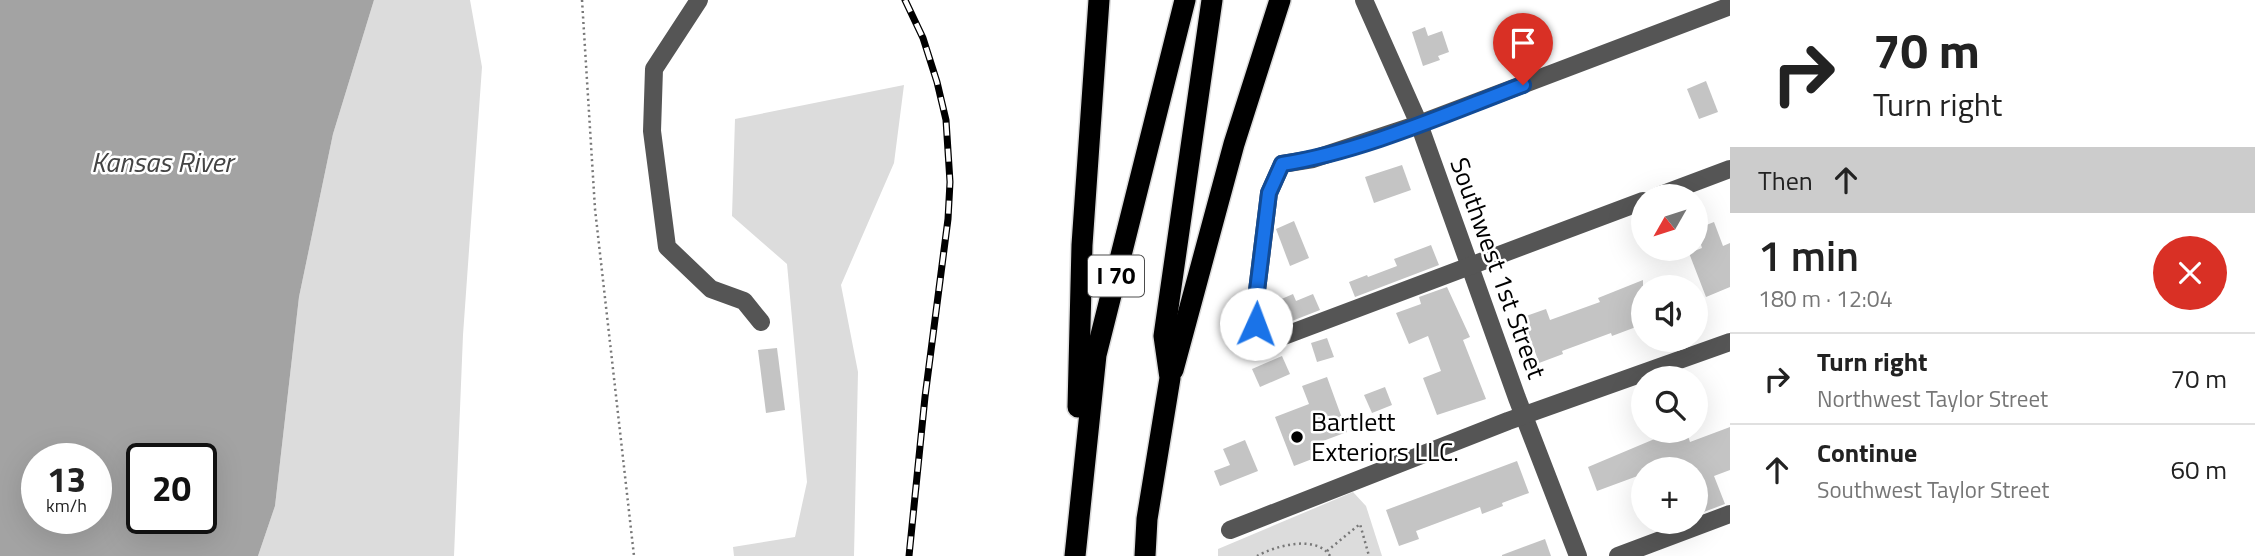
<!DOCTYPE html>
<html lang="en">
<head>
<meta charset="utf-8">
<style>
	body { margin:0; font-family:"Titillium Web",sans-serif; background:#f2f2f2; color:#222; height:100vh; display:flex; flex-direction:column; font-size:26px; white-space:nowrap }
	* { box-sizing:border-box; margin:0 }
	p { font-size:23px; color:#767676 }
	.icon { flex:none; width:38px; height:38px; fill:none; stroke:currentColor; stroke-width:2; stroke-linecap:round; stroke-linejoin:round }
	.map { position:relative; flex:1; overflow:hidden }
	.sheet { display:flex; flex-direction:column; background:#fff; width:525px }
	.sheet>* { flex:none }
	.hud { background:#fff; color:#222; overflow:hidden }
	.needle { width:46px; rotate:231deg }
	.fabs { position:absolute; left:1631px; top:184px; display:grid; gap:14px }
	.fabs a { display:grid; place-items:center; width:77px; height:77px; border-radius:50%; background:#fff; box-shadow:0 7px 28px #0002; font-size:35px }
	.speed { position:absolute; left:21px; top:443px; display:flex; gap:14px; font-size:35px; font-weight:700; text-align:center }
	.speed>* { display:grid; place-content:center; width:91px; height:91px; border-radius:50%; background:#fff; box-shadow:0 7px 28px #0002; line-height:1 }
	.speed small { font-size:18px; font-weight:400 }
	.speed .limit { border:4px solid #111; border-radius:10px; background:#fff; color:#111 }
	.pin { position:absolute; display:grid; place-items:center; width:60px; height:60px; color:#fff; margin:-72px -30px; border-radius:50% 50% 50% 0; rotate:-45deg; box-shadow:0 0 7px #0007 }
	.pin .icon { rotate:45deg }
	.me { position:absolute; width:77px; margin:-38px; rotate:2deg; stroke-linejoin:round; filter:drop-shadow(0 0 5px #0008) }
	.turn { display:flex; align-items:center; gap:24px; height:147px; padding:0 28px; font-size:32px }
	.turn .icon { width:91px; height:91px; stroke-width:2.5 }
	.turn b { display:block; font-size:49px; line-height:60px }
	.then { display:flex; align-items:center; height:66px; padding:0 28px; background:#0003; gap:14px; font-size:26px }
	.round { display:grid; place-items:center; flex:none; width:74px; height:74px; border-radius:37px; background:#f2f2f2 }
	.overview { display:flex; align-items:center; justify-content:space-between; height:119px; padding:0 28px }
	h1 { font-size:42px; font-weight:600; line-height:52px }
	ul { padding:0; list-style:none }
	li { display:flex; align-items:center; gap:21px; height:91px; padding:0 28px; border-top:2px solid #e0e0e0 }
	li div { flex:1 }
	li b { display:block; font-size:26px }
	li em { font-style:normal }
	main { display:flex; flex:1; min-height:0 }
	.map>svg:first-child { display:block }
	.green { fill:#dcdcdc }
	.water { fill:#a3a3a3; fill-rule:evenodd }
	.building { fill:#c4c4c4 }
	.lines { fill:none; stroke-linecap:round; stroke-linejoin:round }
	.highway-casing { stroke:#dbdbdb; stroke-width:24 }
	.path { stroke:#777; stroke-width:2.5; stroke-dasharray:2 3.5; stroke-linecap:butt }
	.minor { stroke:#555; stroke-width:18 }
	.highway { stroke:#000; stroke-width:21 }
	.rail-casing { stroke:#000; stroke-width:7 }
	.rail { stroke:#fff; stroke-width:4.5; stroke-dasharray:13; stroke-linecap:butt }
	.route-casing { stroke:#114b97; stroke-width:18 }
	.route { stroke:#1a73e8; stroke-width:12 }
	.poi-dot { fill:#000; stroke:#fff; stroke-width:2.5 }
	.labels { text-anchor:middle; stroke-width:5; stroke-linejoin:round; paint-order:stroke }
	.shield { fill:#fff; stroke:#4c4c4c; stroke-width:2 }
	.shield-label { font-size:24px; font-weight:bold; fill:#000 }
	.street-label { font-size:26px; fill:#000; stroke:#fff }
	.poi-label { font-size:26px; fill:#000; stroke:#fff; text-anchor:start }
	.water-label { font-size:28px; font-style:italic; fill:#444; stroke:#fff }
</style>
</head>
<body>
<main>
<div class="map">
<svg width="1730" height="556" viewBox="0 0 1730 556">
	<rect width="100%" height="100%" fill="#fff"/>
	<g class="green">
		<path d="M 374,0 L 470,0 L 482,67 L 463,335 L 454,556 L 258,556 L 275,506 L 299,297 L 333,134 Z"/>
		<path d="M 904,85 L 894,163 L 841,285 L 858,372 L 854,556 L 734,556 L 733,547 L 795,537 L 807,482 L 787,264 L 732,216 L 735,119 Z"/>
		<path d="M 1353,492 L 1366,506 L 1382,556 L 1218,556 L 1218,549 Z"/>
	</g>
	<path class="water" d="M 0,0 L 374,0 L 333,134 L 299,297 L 275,506 L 258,556 L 0,556 ZM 37,458 L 96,458 L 96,518 L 37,518 ZM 142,458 L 201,458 L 201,518 L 142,518 Z"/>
	<g class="building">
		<path d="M 1425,27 L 1428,36 L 1442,31 L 1449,52 L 1438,56 L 1440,60 L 1423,66 L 1412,32 Z"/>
		<path d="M 1706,81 L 1718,112 L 1699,119 L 1687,89 Z"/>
		<path d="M 1402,165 L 1411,190 L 1374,203 L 1365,177 Z"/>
		<path d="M 1294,221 L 1309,258 L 1290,266 L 1276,229 Z"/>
		<path d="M 1714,222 L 1723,246 L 1730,243 L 1730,287 L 1706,297 L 1689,253 L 1702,248 L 1696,229 Z"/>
		<path d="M 1431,245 L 1439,265 L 1355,297 L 1349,282 L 1367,275 L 1368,277 L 1397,266 L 1394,259 Z"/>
		<path d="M 1643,280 L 1643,320 L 1635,323 L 1636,327 L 1612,336 L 1611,333 L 1562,351 L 1563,354 L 1539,363 L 1523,317 L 1546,309 L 1550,320 L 1600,302 L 1598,298 Z"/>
		<path d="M 1447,287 L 1470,337 L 1463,340 L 1486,399 L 1437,415 L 1423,378 L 1441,371 L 1428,336 L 1409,344 L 1396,313 L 1421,304 L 1419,297 Z"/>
		<path d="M 1293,294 L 1296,301 L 1313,294 L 1320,310 L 1279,326 L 1270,304 Z"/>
		<path d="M 1327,338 L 1334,357 L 1317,362 L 1311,343 Z"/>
		<path d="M 777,348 L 785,410 L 766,413 L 758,350 Z"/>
		<path d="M 1282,356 L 1290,374 L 1260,387 L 1252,369 Z"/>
		<path d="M 1327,377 L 1347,432 L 1315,444 L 1320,456 L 1294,466 L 1275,417 L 1309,404 L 1302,386 Z"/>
		<path d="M 1385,387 L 1392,405 L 1372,413 L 1364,395 Z"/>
		<path d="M 1730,427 L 1730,470 L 1714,476 L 1725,504 L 1701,513 L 1696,500 L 1696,469 L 1643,469 L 1643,474 L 1597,491 L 1588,467 L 1664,435 L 1662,430 L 1686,430 L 1690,442 Z"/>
		<path d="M 1245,440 L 1258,471 L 1220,486 L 1214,471 L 1230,465 L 1223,449 Z"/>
		<path d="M 1517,461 L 1529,493 L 1502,503 L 1503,506 L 1482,514 L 1480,507 L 1416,531 L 1419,539 L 1399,546 L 1386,510 Z"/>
		<path d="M 1545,539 L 1551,556 L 1502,556 L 1502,555 Z"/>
	</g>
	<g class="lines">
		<defs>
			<g id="highway">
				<path d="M 1173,370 L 1234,144 L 1280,0"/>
				<path d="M 1078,407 L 1082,245 L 1099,0"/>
				<path d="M 1075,556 L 1096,355 L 1185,0"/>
				<path d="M 1145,556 L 1147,519 L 1170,378 L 1164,336 L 1212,0"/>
			</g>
		</defs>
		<use href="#highway" class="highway-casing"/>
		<g class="path">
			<path d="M 582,0 L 595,209 L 634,556"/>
			<path d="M 1327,551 L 1360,524 L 1369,556"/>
			<path d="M 1257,556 C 1275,546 1316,534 1330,556"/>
		</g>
		<g class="minor">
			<path d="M 699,0 L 654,69 L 652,131 L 667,247 L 711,289 L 744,301 L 761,322"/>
			<path d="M 1364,0 L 1419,124 L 1517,398 L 1578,556"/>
			<path d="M 1658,196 L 1730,169"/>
			<path d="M 1643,201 L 1273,340 L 1263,337 L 1256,325 L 1255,307 L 1269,193 L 1282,164 L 1313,159 L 1419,124 L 1730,6"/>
			<path d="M 1230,530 L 1508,421 L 1730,342"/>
			<path d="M 1618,556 L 1730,514"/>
		</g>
		<use href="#highway" class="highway"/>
		<defs>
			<path id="rail" d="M 905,0 L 923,38 L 937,82 L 946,120 L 950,182 L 948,219 L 925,397 L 909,556"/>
		</defs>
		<use href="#rail" class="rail-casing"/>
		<use href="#rail" class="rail"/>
	</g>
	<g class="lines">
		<defs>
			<path id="route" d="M 1256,324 L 1255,307 L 1269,193 L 1282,164 C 1364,151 1446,114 1523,85"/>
		</defs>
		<use href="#route" class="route-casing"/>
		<use href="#route" class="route"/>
	</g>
	<circle class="poi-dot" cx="1297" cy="437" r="7"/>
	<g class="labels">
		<rect class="shield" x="1088" y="255.5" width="56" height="41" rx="5"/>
		<g class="shield-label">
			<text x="1116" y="284">I 70</text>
		</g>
		<g class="street-label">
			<text transform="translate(1498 268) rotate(70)" y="9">Southwest 1st Street</text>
		</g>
		<g class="poi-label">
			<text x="1311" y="431">Bartlett<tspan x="1311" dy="30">Exteriors LLC.</tspan></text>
		</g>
		<g class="water-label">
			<text x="162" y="172">Kansas River</text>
		</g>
	</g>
</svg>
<div class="fabs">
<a><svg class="needle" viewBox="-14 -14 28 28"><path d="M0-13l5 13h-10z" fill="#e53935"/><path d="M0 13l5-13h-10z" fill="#767676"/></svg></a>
<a><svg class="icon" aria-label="sound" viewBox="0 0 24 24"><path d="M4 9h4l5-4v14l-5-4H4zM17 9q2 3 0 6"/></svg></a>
<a><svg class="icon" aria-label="search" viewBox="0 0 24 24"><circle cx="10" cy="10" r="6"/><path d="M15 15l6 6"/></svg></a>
<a>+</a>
</div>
<div class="speed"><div>13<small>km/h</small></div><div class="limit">20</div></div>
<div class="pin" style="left:1523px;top:85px;background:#d93025"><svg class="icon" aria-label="arrive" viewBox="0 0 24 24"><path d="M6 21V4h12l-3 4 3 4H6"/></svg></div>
<svg class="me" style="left:1256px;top:324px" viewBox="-20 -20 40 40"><circle r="19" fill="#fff"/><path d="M0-13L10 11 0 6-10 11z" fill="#1a73e8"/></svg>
</div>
<section class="sheet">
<div class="hud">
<div class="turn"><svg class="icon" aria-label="right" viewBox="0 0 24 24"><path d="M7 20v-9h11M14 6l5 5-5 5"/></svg><div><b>70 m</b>Turn right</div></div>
<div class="then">Then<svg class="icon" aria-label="ahead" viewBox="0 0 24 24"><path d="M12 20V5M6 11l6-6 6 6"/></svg></div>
</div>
<div class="overview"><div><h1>1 min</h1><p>180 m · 12:04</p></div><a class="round" style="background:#d93025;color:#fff"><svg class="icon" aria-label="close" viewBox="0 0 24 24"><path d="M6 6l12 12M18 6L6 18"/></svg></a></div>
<ul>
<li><svg class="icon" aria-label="right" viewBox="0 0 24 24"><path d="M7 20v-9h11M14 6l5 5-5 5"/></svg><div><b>Turn right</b><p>Northwest Taylor Street</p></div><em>70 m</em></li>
<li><svg class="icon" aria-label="ahead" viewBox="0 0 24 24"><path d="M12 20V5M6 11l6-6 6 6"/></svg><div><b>Continue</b><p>Southwest Taylor Street</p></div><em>60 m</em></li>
</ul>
</section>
</main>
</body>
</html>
